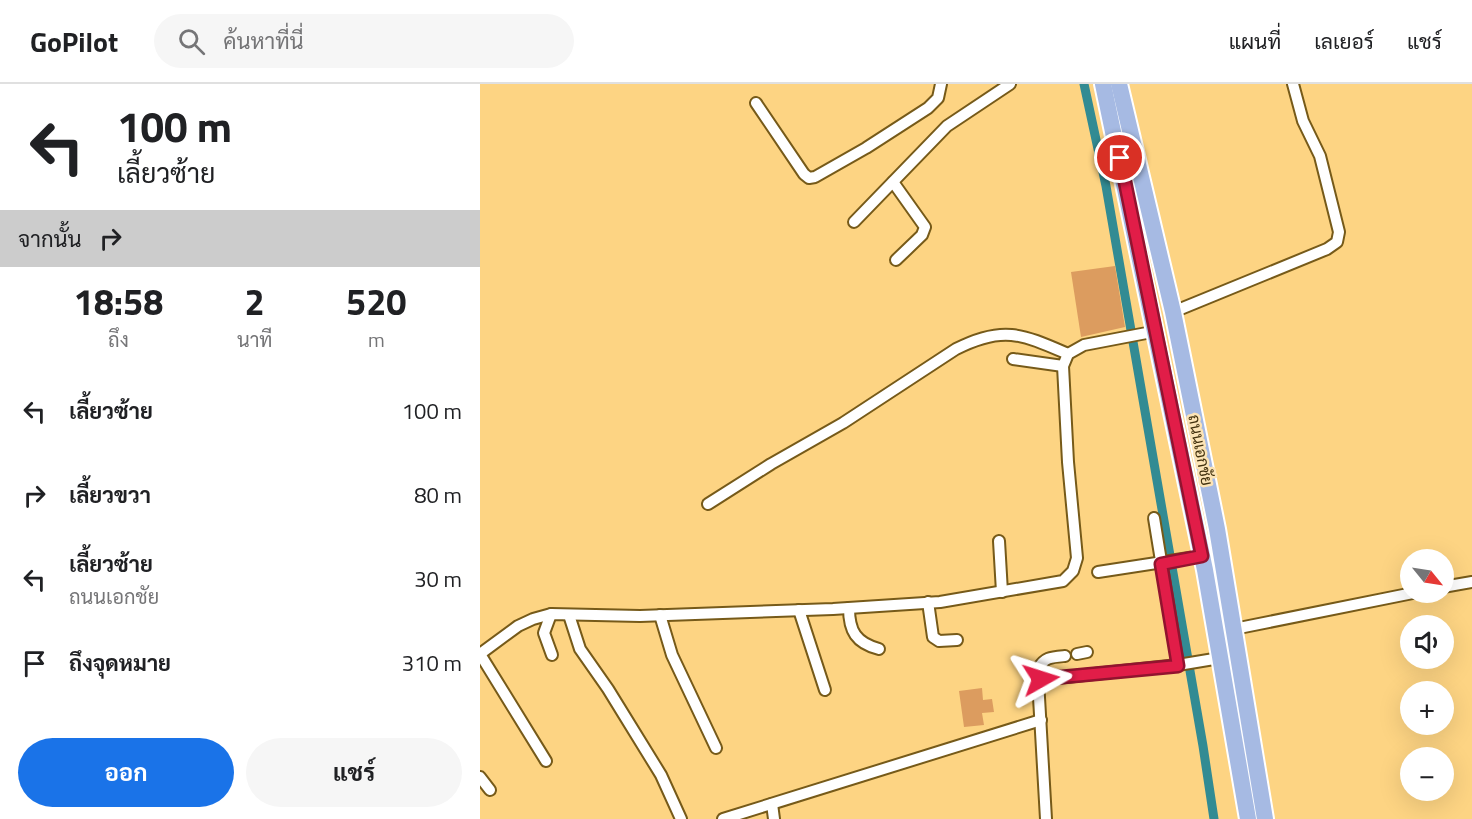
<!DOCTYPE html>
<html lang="th">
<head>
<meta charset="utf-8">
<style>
	body { margin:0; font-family:"Titillium Web",Sarabun,sans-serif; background:#f6f6f6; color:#202124; height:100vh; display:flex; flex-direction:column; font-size:22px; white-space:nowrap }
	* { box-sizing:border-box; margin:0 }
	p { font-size:20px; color:#757577 }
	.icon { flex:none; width:33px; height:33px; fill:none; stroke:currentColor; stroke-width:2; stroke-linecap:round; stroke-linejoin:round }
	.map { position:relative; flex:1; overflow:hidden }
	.side { display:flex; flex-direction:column; background:#fff; width:480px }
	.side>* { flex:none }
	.banner { background:#fff; color:#202124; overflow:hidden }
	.needle { width:39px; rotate:120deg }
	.fabs { position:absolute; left:920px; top:465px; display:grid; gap:12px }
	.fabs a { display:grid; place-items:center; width:54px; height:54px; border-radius:50%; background:#fff; box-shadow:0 6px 24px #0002; font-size:30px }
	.pin { position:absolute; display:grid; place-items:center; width:51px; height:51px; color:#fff; margin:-26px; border:3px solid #fff; border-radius:50%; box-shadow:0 2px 6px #0007 }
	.me { position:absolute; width:66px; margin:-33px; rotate:84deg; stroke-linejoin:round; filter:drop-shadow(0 0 4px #0008) }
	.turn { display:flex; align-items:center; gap:21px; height:126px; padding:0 18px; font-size:27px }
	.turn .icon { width:78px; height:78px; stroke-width:2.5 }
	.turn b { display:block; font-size:42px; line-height:51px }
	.then { display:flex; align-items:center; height:57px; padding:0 18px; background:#0003; gap:12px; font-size:22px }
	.eta { display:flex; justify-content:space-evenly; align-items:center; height:102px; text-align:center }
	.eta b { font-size:36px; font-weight:700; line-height:42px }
	.button { display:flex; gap:12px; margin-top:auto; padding:12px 18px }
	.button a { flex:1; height:69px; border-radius:36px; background:#1a73e8; color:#fff; font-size:24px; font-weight:700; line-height:69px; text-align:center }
	.button a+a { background:#f6f6f6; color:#202124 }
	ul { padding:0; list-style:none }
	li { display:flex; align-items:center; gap:18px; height:84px; padding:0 18px }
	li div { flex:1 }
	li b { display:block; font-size:22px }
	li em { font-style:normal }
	header { display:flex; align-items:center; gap:36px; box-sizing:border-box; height:84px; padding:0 30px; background:#fff; border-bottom:2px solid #e0e0e0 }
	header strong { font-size:28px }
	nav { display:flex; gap:33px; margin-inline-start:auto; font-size:21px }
	.search { width:420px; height:54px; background:#f6f6f6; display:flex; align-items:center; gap:15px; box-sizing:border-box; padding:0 21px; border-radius:33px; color:#757577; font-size:22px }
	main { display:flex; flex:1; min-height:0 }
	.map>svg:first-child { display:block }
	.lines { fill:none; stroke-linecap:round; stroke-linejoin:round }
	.canal { stroke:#328b93; stroke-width:9 }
	.building { fill:#dc9c5f }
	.minor-casing { stroke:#765a19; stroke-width:14 }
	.primary-casing { stroke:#fff; stroke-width:20 }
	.minor { stroke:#fff; stroke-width:10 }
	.primary { stroke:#a6bae3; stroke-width:16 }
	.route-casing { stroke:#92132f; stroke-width:15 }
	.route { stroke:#e11d48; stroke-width:10 }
	.labels { text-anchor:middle; stroke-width:5; stroke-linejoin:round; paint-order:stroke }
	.street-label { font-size:16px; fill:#41310e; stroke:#fce4b6 }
</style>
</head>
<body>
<header>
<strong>GoPilot</strong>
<div class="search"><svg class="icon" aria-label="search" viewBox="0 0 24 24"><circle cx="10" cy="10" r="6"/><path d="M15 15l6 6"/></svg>ค้นหาที่นี่</div>
<nav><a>แผนที่</a><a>เลเยอร์</a><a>แชร์</a></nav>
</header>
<main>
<section class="side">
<div class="banner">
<div class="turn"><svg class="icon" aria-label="left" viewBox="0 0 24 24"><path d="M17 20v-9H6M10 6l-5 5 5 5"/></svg><div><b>100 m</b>เลี้ยวซ้าย</div></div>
<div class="then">จากนั้น<svg class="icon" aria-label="right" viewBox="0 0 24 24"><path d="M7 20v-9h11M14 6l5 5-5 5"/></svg></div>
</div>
<div class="eta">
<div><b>18:58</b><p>ถึง</p></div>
<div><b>2</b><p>นาที</p></div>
<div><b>520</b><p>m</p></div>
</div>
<ul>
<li><svg class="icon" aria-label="left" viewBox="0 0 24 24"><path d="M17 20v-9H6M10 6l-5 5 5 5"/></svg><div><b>เลี้ยวซ้าย</b></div><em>100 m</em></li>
<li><svg class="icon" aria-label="right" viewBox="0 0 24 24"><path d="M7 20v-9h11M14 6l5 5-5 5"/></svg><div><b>เลี้ยวขวา</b></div><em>80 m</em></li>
<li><svg class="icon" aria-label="left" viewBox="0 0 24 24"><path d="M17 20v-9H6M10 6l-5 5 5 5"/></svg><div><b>เลี้ยวซ้าย</b><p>ถนนเอกชัย</p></div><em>30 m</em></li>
<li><svg class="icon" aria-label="arrive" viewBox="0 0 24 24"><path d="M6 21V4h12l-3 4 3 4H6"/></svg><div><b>ถึงจุดหมาย</b></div><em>310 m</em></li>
</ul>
<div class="button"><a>ออก</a><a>แชร์</a></div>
</section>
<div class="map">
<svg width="992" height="735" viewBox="0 0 992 735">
	<rect width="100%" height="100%" fill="#fdd483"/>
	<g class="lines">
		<path class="canal" d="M 604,0 L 626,102 L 723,662 L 734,735"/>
	</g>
	<g class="building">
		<path d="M 635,182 L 645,243 L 601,253 L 591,188 Z"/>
		<path d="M 502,604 L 503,616 L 512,615 L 514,628 L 502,629 L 504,641 L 484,643 L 479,607 Z"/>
	</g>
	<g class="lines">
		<defs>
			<g id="minor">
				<path d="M 276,19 L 324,90 L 329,94 L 335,93 L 386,64 L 448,24 L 458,14 L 461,0"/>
				<path d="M 413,98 L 445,143 L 442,151 L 416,176"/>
				<path d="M 374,138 L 467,42 L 530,0"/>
				<path d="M 693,228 L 847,165 L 857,158 L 859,148 L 840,72 L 823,37 L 813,0"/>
				<path d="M 533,275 L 583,282"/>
				<path d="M 228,420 L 291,380 L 363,339 L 476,265 C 523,241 542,250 588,270"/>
				<path d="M 674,434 L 698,581"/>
				<path d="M 519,457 L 522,508"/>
				<path d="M 618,488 L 722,472"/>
				<path d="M 963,503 L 992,498"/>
				<path d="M 448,518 L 453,553 L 459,557 L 477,556"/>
				<path d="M 369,524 C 369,547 376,559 399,565"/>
				<path d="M 319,526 L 345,606"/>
				<path d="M 71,530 L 64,549 L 72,571"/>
				<path d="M 89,531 L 100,565 L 128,605 L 181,691 L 201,735"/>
				<path d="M 180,531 L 192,571 L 236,664"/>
				<path d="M 754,545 L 938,508"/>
				<path d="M 0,570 L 38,542 L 53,535 L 71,530 L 160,532 L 353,525 L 460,518 L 583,497 L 593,487 L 597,474 L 588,378 L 583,282 L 588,270 L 604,261 L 677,247"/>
				<path d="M 0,570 L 66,677"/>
				<path d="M 597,570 L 607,568"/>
				<path d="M 561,595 L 558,585 C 564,573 572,573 585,572"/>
				<path d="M 0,693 L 10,706"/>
				<path d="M 292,720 L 294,735"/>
				<path d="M 243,735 L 561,636"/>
				<path d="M 566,735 L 558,596 L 698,581 L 740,574"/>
			</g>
			<g id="primary">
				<path d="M 623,0 L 725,486 L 768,735"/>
				<path d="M 639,0 L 693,228 L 737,445 L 785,735"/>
			</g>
		</defs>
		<use href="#minor" class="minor-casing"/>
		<use href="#primary" class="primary-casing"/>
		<use href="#minor" class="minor"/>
		<use href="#primary" class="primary"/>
	</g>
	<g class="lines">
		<defs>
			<path id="route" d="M 561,595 L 698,582 L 681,480 L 722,472 L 640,74"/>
		</defs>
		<use href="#route" class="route-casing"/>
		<use href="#route" class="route"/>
	</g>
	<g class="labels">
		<g class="street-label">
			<text transform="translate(721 366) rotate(79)" y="6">ถนนเอกชัย</text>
		</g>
	</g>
</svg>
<div class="fabs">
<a><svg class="needle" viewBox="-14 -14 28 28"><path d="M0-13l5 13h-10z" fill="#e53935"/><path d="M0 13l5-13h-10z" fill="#757577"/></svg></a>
<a><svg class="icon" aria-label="sound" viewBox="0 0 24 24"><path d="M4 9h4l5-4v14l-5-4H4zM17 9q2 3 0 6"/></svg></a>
<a>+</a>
<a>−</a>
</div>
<div class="pin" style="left:640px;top:74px;background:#d93025"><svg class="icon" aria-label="arrive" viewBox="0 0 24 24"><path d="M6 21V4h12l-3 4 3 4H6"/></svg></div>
<svg class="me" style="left:561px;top:595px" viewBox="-20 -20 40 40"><path d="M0-17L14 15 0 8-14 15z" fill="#e11d48" stroke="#fff" stroke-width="4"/></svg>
</div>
</main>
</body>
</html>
